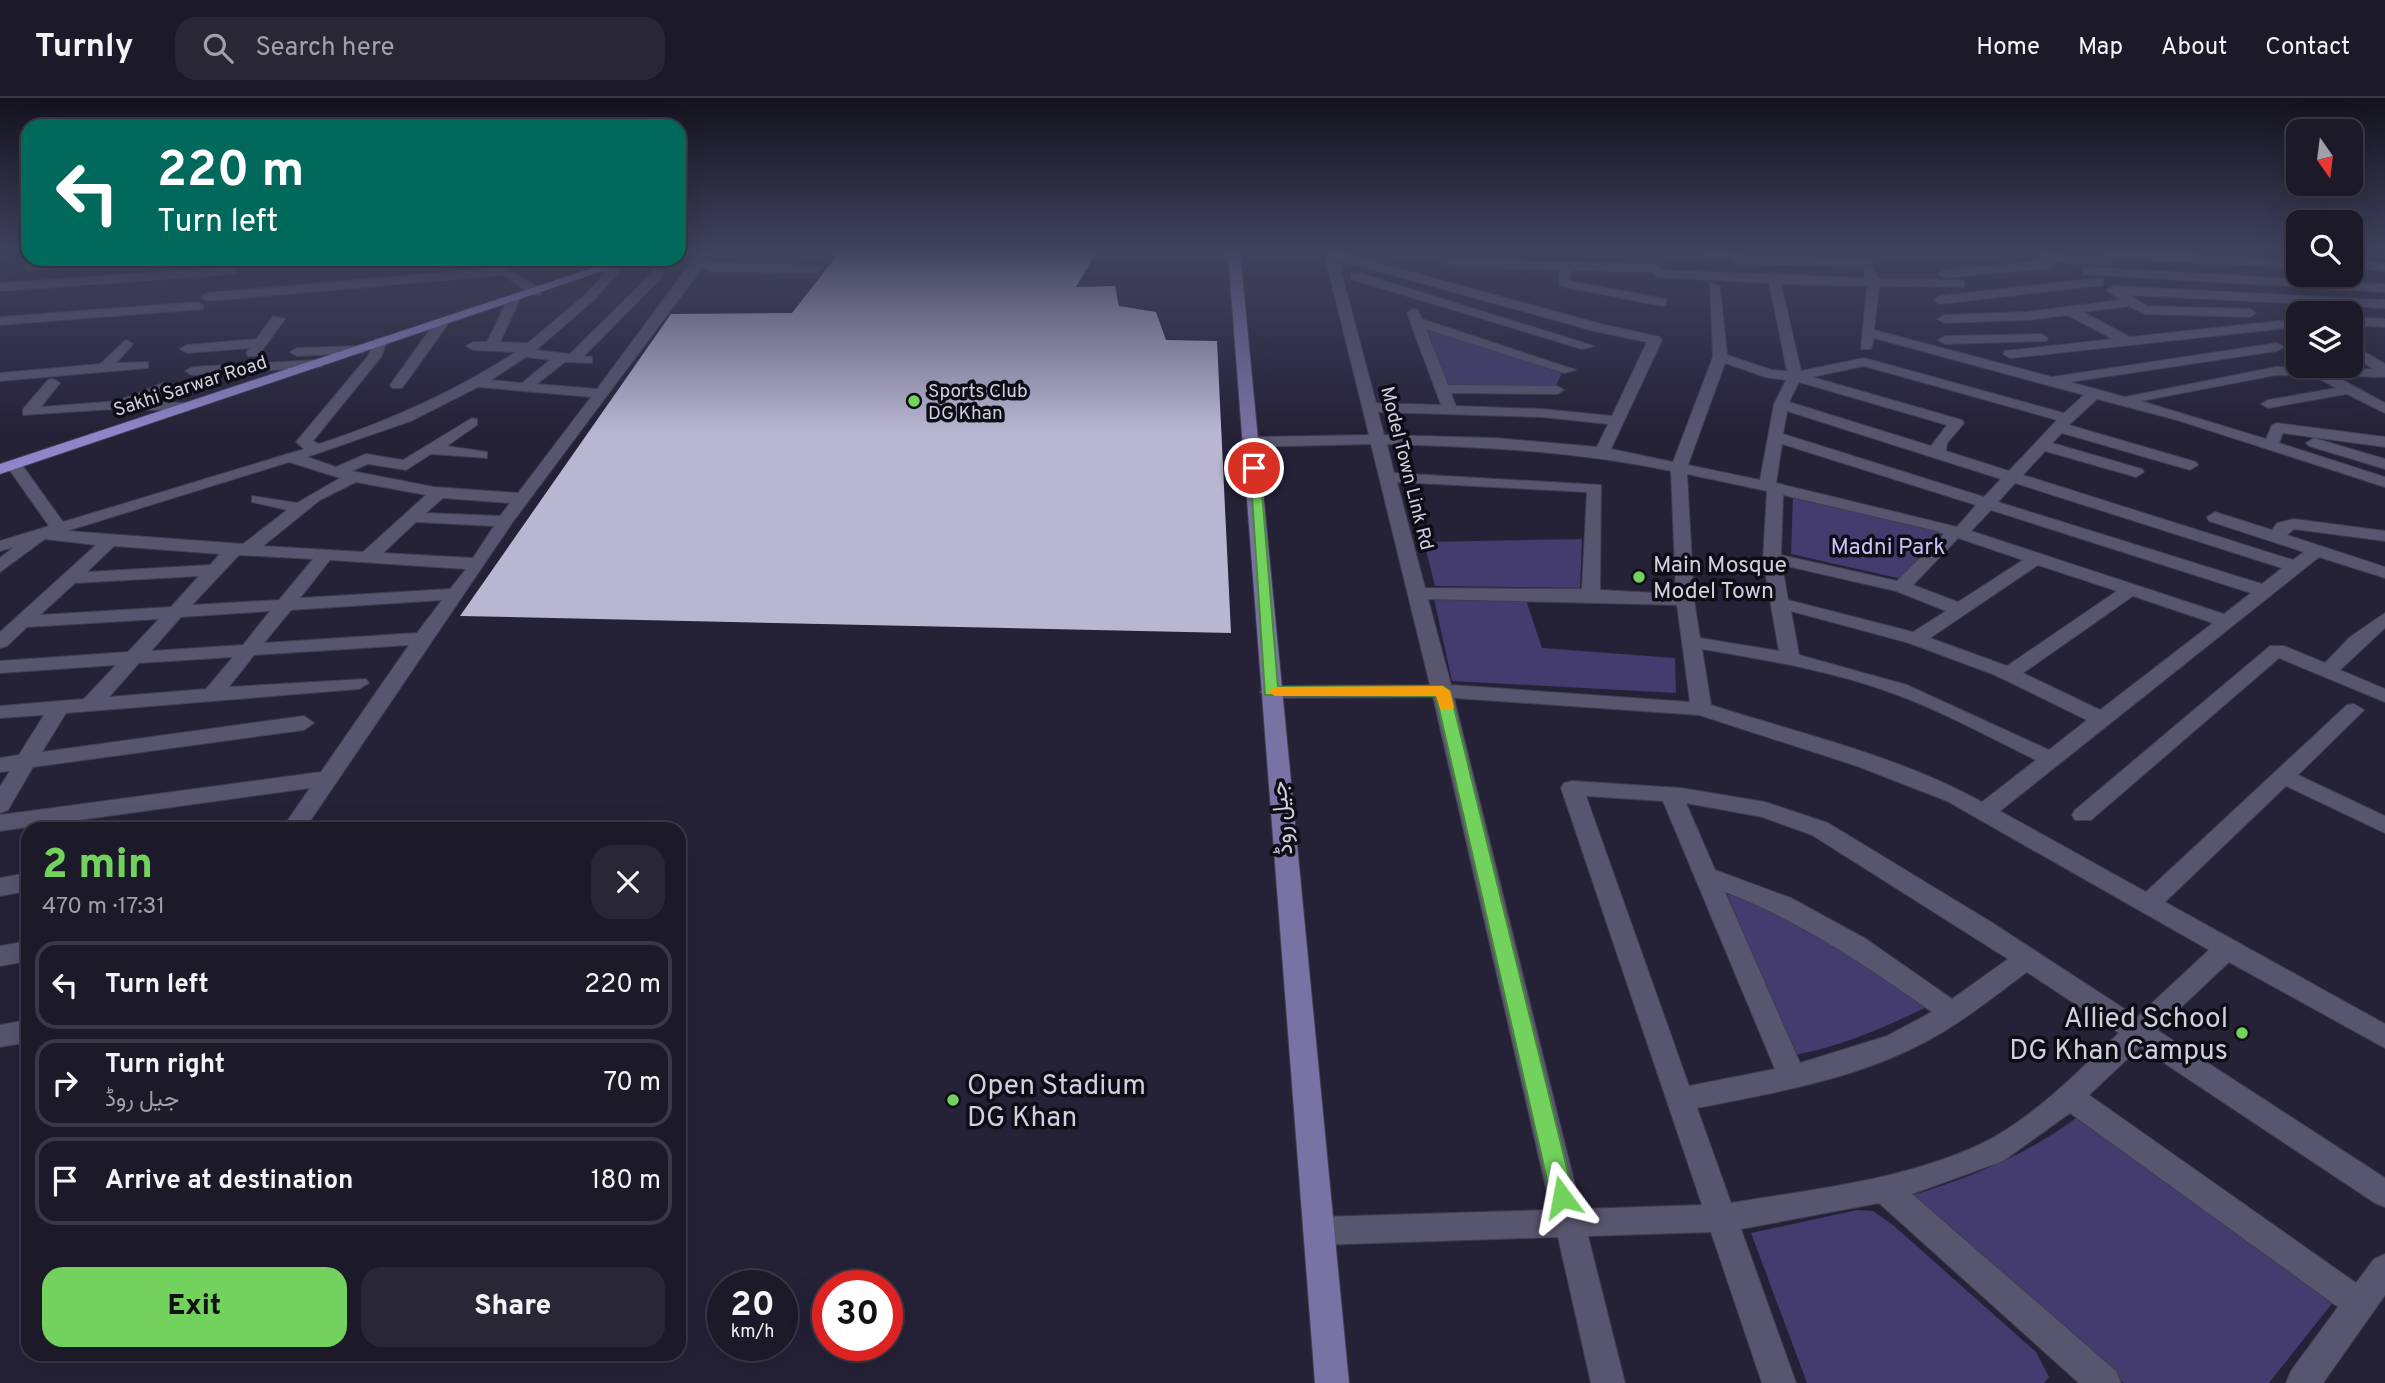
<!DOCTYPE html>
<html lang="en">
<head>
<meta charset="utf-8">
<style>
	body { margin:0; font-family:Overpass,Vazirmatn,sans-serif; background:#292635; color:#f1f3f6; height:100vh; display:flex; flex-direction:column; font-size:26px; white-space:nowrap }
	* { box-sizing:border-box; margin:0 }
	p { font-size:23px; color:#a0a0a8 }
	.icon { flex:none; width:38px; height:38px; fill:none; stroke:currentColor; stroke-width:2; stroke-linecap:round; stroke-linejoin:round }
	.map { position:relative; flex:1; overflow:hidden }
	.drawer { position:absolute; left:21px; top:724px; width:665px; height:539px; display:flex; flex-direction:column; background:#1c1929; border-radius:21px; box-shadow:0 7px 28px #0002,0 0 0 2px #3a3846 }
	.drawer>* { flex:none }
	.hud { position:absolute; left:21px; top:21px; width:665px; height:147px; border-radius:21px; box-shadow:0 7px 28px #0002,0 0 0 2px #3a3846; background:#00695c; color:#fff; overflow:hidden }
	.needle { width:46px; rotate:166deg }
	.fabs { position:absolute; left:2286px; top:21px; display:grid; gap:14px }
	.fabs a { display:grid; place-items:center; width:77px; height:77px; border-radius:14px; background:#1c1929; box-shadow:0 7px 28px #0002,0 0 0 2px #3a3846; font-size:35px }
	.speed { position:absolute; left:707px; top:1172px; display:flex; gap:14px; font-size:35px; font-weight:700; text-align:center }
	.speed>* { display:grid; place-content:center; width:91px; height:91px; border-radius:50%; background:#1c1929; box-shadow:0 7px 28px #0002,0 0 0 2px #3a3846; line-height:1 }
	.speed small { font-size:18px; font-weight:400 }
	.speed .limit { border:10px solid #d22; background:#fff; color:#111 }
	.pin { position:absolute; display:grid; place-items:center; width:60px; height:60px; color:#fff; margin:-30px; border:4px solid #fff; border-radius:50%; box-shadow:0 2px 7px #0007 }
	.me { position:absolute; width:77px; margin:-38px; rotate:347deg; stroke-linejoin:round; filter:drop-shadow(0 0 5px #0008) }
	.turn { display:flex; align-items:center; gap:24px; height:147px; padding:0 21px; font-size:32px }
	.turn .icon { width:91px; height:91px; stroke-width:2.5 }
	.turn b { display:block; font-size:49px; line-height:60px }
	.round { display:grid; place-items:center; flex:none; width:74px; height:74px; border-radius:21px; background:#292635 }
	.head { display:flex; align-items:center; justify-content:space-between; height:119px; padding:0 21px }
	h1 { font-size:42px; font-weight:800; line-height:52px; color:#72d25d }
	.action { display:flex; gap:14px; margin-top:auto; padding:14px 21px }
	.action a { flex:1; height:80px; border-radius:21px; background:#72d25d; color:#111; font-size:28px; font-weight:800; line-height:80px; text-align:center }
	.action a+a { background:#292635; color:#f1f3f6 }
	ul { padding:0; list-style:none }
	li { display:flex; align-items:center; gap:21px; height:88px; margin:0 14px 10px; padding:0 7px; border:4px solid #3a3846; border-radius:21px }
	li div { flex:1 }
	li b { display:block; font-size:26px }
	li em { font-style:normal }
	header { display:flex; align-items:center; gap:42px; box-sizing:border-box; height:98px; padding:0 35px; background:#1c1929; border-bottom:2px solid #3a3846 }
	header strong { font-size:33px }
	nav { display:flex; gap:38px; margin-inline-start:auto; font-size:24px }
	.search { width:490px; height:63px; background:#292635; display:flex; align-items:center; gap:18px; box-sizing:border-box; padding:0 24px; border-radius:21px; color:#a0a0a8; font-size:26px }
	.map>svg:first-child { display:block }
	.green { fill:#443b6f }
	.lines { fill:none; stroke-linecap:round; stroke-linejoin:round }
	.canal { fill:#100030; fill-rule:evenodd }
	.building { fill:#b9b6d2 }
	.minor-casing { stroke:#403d50; stroke-width:2 }
	.major-casing { stroke:#403d50; stroke-width:2 }
	.highway-casing { stroke:#403d50; stroke-width:2 }
	.minor { fill:#58556e; fill-rule:evenodd }
	.major { fill:#7972a5; fill-rule:evenodd }
	.highway { fill:#8f85c9; fill-rule:evenodd }
	.route { fill:#72d25d; stroke:#4a883c; stroke-width:2 }
	.slow { fill:#f59e0b }
	.poi-dot { fill:#72d25d; stroke:#0e0d16; stroke-width:2.5 }
	.labels { text-anchor:middle; stroke-width:7; stroke-linejoin:round; paint-order:stroke }
	.far-street-label { font-size:19px; fill:#d0cfde; stroke:#0e0d16 }
	.far-poi-label { font-size:19px; fill:#d0cfde; stroke:#0e0d16; text-anchor:start }
	.park-label { font-size:23px; fill:#c7c1f6; stroke:#0e0d16 }
	.poi-label { font-size:23px; fill:#d0cfde; stroke:#0e0d16; text-anchor:start }
	.street-label { font-size:23px; fill:#d0cfde; stroke:#0e0d16 }
	.near-poi-label { font-size:28px; fill:#d0cfde; stroke:#0e0d16; text-anchor:end }
</style>
</head>
<body>
<header>
<strong>Turnly</strong>
<div class="search"><svg class="icon" aria-label="search" viewBox="0 0 24 24"><circle cx="10" cy="10" r="6"/><path d="M15 15l6 6"/></svg>Search here</div>
<nav><a>Home</a><a>Map</a><a>About</a><a>Contact</a></nav>
</header>
<div class="map">
<svg width="2385" height="1285" viewBox="0 0 2385 1285">
	<rect width="100%" height="100%" fill="#252137"/>
	<g class="green">
		<path d="M 1427,230 L 1562,274 L 1555,290 L 1447,287 Z"/>
		<path d="M 1793,398 L 1944,433 L 1902,481 L 1791,456 Z"/>
		<path d="M 1582,441 L 1580,490 L 1435,488 L 1424,444 Z"/>
		<path d="M 1434,501 L 1526,502 L 1542,550 L 1675,560 L 1676,595 L 1452,583 Z"/>
		<path d="M 1727,796 L 1779,813 L 1929,908 C 1885,929 1843,948 1795,957 Z"/>
		<path d="M 2079,1018 L 2334,1203 L 2269,1285 L 2124,1285 L 1910,1098 C 1972,1079 2027,1057 2079,1018 Z"/>
		<path d="M 1857,1112 L 1873,1113 L 1893,1127 L 2036,1254 L 2049,1279 L 2044,1285 L 1807,1285 L 1751,1135 Z"/>
	</g>
	<g class="lines">
		<path class="canal" d="M 13,155 L 27,155 L 0,170 L 0,163 Z"/>
	</g>
	<path class="building" d="M 839,155 L 1096,155 L 1076,189 L 1115,188 L 1119,208 L 1156,214 L 1166,242 L 1217,243 L 1231,535 L 460,518 L 671,216 L 792,215 Z"/>
	<g class="lines">
		<defs>
			<g id="minor">
				<path d="M 698,155 L 710,155 L 707,163 L 713,165 L 815,167 L 821,171 L 815,175 L 711,173 L 702,170 L 512,425 L 304,732 L 281,732 L 310,690 L 0,733 L 0,717 L 321,674 L 409,547 L 254,557 L 229,589 L 366,581 L 369,585 L 359,591 L 66,615 L 42,654 L 304,618 L 314,625 L 304,632 L 33,669 L 8,712 L 0,715 L 0,689 L 10,673 L 0,674 L 0,660 L 19,657 L 44,617 L 0,620 L 0,608 L 84,601 L 116,567 L 0,575 L 0,563 L 128,554 L 159,521 L 27,529 L 7,548 L 0,550 L 0,534 L 96,447 L 45,441 L 0,474 L 0,460 L 14,449 L 0,453 L 0,443 L 49,428 L 6,367 L 8,364 L 20,364 L 63,424 L 304,351 L 296,344 L 368,258 L 375,241 L 387,244 L 381,259 L 313,343 L 319,346 C 389,323 454,294 516,254 L 473,252 L 466,248 L 473,244 L 487,244 L 508,201 L 514,197 L 520,201 L 500,244 L 528,245 L 585,197 L 606,174 L 583,161 L 598,161 L 611,169 L 621,161 L 627,165 L 594,202 L 536,252 L 570,256 L 654,173 L 662,173 L 662,179 L 584,258 L 592,259 L 592,265 L 565,264 L 537,286 L 597,291 ZM 526,259 L 550,262 L 522,285 L 491,282 ZM 478,289 L 591,299 L 518,395 L 434,389 L 352,373 L 368,366 L 406,372 L 431,356 L 487,360 L 487,354 L 447,348 L 477,327 L 477,321 L 472,320 L 403,362 L 366,356 L 336,369 L 307,359 L 411,323 ZM 289,364 L 340,380 L 297,405 L 252,398 L 252,404 L 287,412 L 243,446 L 67,433 ZM 356,384 L 426,397 L 363,454 L 263,448 L 320,402 ZM 443,400 L 510,405 L 500,418 L 426,415 ZM 416,424 L 494,428 L 473,460 L 383,455 ZM 114,448 L 220,456 L 210,467 L 87,474 ZM 239,457 L 313,461 L 279,502 L 192,507 ZM 330,462 L 466,471 L 450,491 L 300,500 ZM 199,478 L 171,509 L 40,517 L 75,485 ZM 442,502 L 417,535 L 264,545 L 291,512 ZM 270,513 L 243,547 L 151,553 L 181,519 ZM 233,559 L 206,591 L 109,599 L 139,565 Z"/>
				<path d="M 1321,155 L 1342,155 L 1601,226 L 1660,239 L 1662,242 L 1611,351 L 1673,364 L 1713,259 L 1710,185 L 1720,188 L 1727,257 L 1772,272 L 1787,273 L 1769,185 L 1657,179 L 1652,174 L 1572,172 L 1570,183 L 1666,201 L 1666,207 L 1662,208 L 1559,188 L 1560,171 L 1452,169 L 1446,165 L 1448,162 L 1656,166 L 1661,172 L 1865,180 L 1863,173 L 1869,169 L 1873,170 L 1878,181 L 1960,182 L 1964,183 L 1964,189 L 1879,188 L 1874,232 L 2052,279 L 2277,245 L 2284,249 L 2277,253 L 2070,284 L 2125,299 L 2276,269 L 2373,271 L 2350,255 L 2350,245 L 2385,266 L 2385,279 L 2335,278 L 2385,305 L 2385,315 L 2347,296 L 2268,310 L 2261,306 L 2268,302 L 2336,290 L 2314,278 L 2276,277 L 2141,303 L 2266,341 L 2272,327 L 2277,325 L 2385,339 L 2385,349 L 2283,335 L 2279,345 L 2385,379 L 2385,389 L 2177,322 L 2097,301 L 2069,327 L 2196,364 L 2198,367 L 2190,372 L 2062,335 L 2052,345 L 2142,371 L 2144,374 L 2136,379 L 2045,353 L 2023,377 L 2293,462 L 2304,454 L 2209,423 L 2207,419 L 2215,414 L 2272,432 L 2277,425 L 2294,421 L 2385,433 L 2385,443 L 2294,431 L 2287,437 L 2385,469 L 2385,480 L 2319,459 L 2000,713 L 2146,794 L 2347,607 L 2354,606 L 2364,612 L 2298,677 L 2385,718 L 2385,735 L 2286,688 L 2165,804 L 2385,926 L 2385,950 L 2229,864 L 2157,932 L 2385,1080 L 2385,1109 L 2375,1105 L 2140,949 L 2089,997 L 2356,1185 L 2374,1161 L 2385,1156 L 2385,1197 L 2323,1285 L 2286,1285 L 2291,1273 L 2338,1209 L 2070,1015 L 2003,1063 L 1912,1096 L 2116,1273 L 2121,1285 L 2079,1285 L 1879,1105 L 1741,1131 L 1796,1285 L 1762,1285 L 1711,1134 L 1588,1138 L 1625,1285 L 1591,1285 L 1558,1139 L 1318,1147 L 1307,1143 L 1303,1133 L 1307,1123 L 1318,1119 L 1551,1112 L 1433,599 L 1270,600 L 1260,594 L 1270,588 L 1430,587 L 1371,346 L 1252,349 L 1244,344 L 1252,339 L 1369,337 L 1325,158 ZM 1338,162 L 1594,233 L 1647,244 L 1612,318 L 1542,311 L 1456,308 L 1451,295 L 1557,296 L 1564,292 L 1557,288 L 1448,287 L 1426,231 L 1564,275 L 1576,272 L 1422,221 L 1418,212 L 1413,211 L 1407,215 L 1441,307 L 1376,305 ZM 1781,186 L 1867,188 L 1861,251 L 1871,251 L 1874,240 L 2084,297 L 2064,315 L 1864,260 L 1801,273 ZM 1725,265 L 1765,279 L 1786,282 L 1774,306 L 1760,382 L 1688,367 ZM 1864,268 L 2057,322 L 2009,373 L 1946,353 L 1947,345 L 1964,325 L 1962,322 L 1812,279 ZM 1799,284 L 1947,327 L 1931,348 L 1789,304 ZM 1787,313 L 2001,381 L 1984,399 L 1783,336 ZM 1378,314 L 1542,319 L 1608,326 L 1597,349 L 1495,340 L 1384,337 ZM 1387,346 C 1484,349 1575,353 1671,373 L 1676,496 L 1600,492 L 1601,387 L 1394,375 ZM 1782,346 L 1976,407 L 1957,429 L 1776,385 ZM 1687,376 L 1767,393 L 1763,462 L 1779,553 L 1700,540 L 1694,502 ZM 1397,384 L 1587,394 L 1582,491 L 1425,490 ZM 2015,385 L 2282,470 L 2262,486 L 1998,404 ZM 1783,397 L 1933,432 L 1944,436 L 1897,483 L 1781,457 ZM 1991,412 L 2251,495 L 2224,516 L 1971,433 ZM 1958,440 L 2023,462 L 1958,504 L 1913,487 ZM 1782,467 L 1896,493 L 1946,513 L 1913,534 L 1788,502 ZM 2038,467 L 2117,493 L 2007,568 L 1930,540 ZM 2133,498 L 2213,525 L 2100,612 L 2023,575 ZM 1428,501 L 1677,507 L 1690,604 L 1451,587 ZM 1791,513 L 1909,545 L 1995,577 L 2087,622 L 2049,652 L 1907,587 L 1799,557 ZM 1702,551 C 1767,562 1833,573 1895,596 C 1944,614 1989,639 2036,662 L 1982,704 C 1899,658 1801,636 1711,607 ZM 1454,600 L 1699,617 L 1857,668 L 1947,703 L 2209,852 L 2137,919 L 1991,824 L 1828,725 L 1765,704 L 1681,690 L 1572,683 L 1564,685 L 1561,690 L 1702,1107 L 1581,1111 ZM 1586,698 L 1663,703 L 1775,971 L 1689,988 ZM 1686,705 L 1762,719 L 1812,737 L 2008,861 L 1952,901 L 1866,841 L 1791,800 L 1715,772 ZM 1725,794 C 1801,823 1865,867 1932,914 L 1887,938 L 1800,965 ZM 2027,874 L 2119,935 C 2077,974 2034,1020 1981,1046 C 1904,1082 1815,1091 1731,1105 L 1697,1010 C 1773,995 1856,981 1925,944 C 1962,925 1994,898 2027,874 Z"/>
				<path d="M 1684,155 L 1867,161 L 1873,165 L 1867,169 L 1736,166 L 1731,160 Z"/>
				<path d="M 2167,155 L 2298,162 L 2298,170 L 2110,160 L 2104,156 Z"/>
				<path d="M 2042,156 L 2106,159 L 2112,163 L 2106,167 L 2055,164 L 2054,169 L 2050,170 L 1944,180 L 1938,176 L 1944,172 L 2041,163 L 2036,160 Z"/>
				<path d="M 87,161 L 114,163 L 108,167 L 29,173 L 23,169 L 29,165 Z"/>
				<path d="M 264,161 L 308,161 L 302,165 L 238,171 L 232,167 Z"/>
				<path d="M 2350,163 L 2385,165 L 2385,173 L 2350,171 Z"/>
				<path d="M 232,169 L 238,173 L 236,176 L 0,193 L 0,185 Z"/>
				<path d="M 505,169 L 541,191 L 541,197 L 533,197 L 503,177 L 207,203 L 201,199 L 207,195 Z"/>
				<path d="M 2087,169 L 2385,186 L 2385,194 L 2083,176 L 2083,170 Z"/>
				<path d="M 1351,175 L 1359,175 L 1594,248 L 1582,251 L 1351,181 Z"/>
				<path d="M 2099,180 L 2103,181 L 2103,187 L 1940,206 L 1934,202 L 1940,198 Z"/>
				<path d="M 2113,188 L 2385,202 L 2385,210 L 2129,197 L 2147,208 L 2250,211 L 2256,215 L 2250,219 L 2144,216 L 2129,208 L 2083,214 L 2130,239 L 2298,221 L 2298,229 L 2010,260 L 2003,256 L 2005,253 L 2113,241 L 2067,217 L 2027,222 L 1944,225 L 1937,221 L 1944,217 L 2027,214 L 2120,202 L 2107,192 Z"/>
				<path d="M 198,204 L 204,208 L 203,211 L 0,227 L 0,219 Z"/>
				<path d="M 273,218 L 285,221 L 258,258 L 248,258 L 246,255 L 250,250 L 187,255 L 180,251 L 187,247 L 256,241 Z"/>
				<path d="M 2350,219 L 2385,221 L 2385,229 L 2350,227 Z"/>
				<path d="M 436,223 L 448,226 L 402,290 L 392,290 L 390,287 Z"/>
				<path d="M 2041,236 L 2048,240 L 2046,243 L 1945,246 L 1938,242 L 1945,238 Z"/>
				<path d="M 126,242 L 133,246 L 116,265 L 148,264 L 148,270 L 0,283 L 0,275 L 100,266 Z"/>
				<path d="M 358,248 L 365,252 L 363,255 L 297,258 L 290,254 L 297,250 Z"/>
				<path d="M 317,262 L 322,263 L 322,269 L 192,277 L 185,273 L 192,269 Z"/>
				<path d="M 53,281 L 60,285 L 41,309 L 118,303 L 163,285 L 170,289 L 168,292 L 138,303 L 188,305 L 195,309 L 188,313 L 114,311 L 23,317 L 23,311 L 48,282 Z"/>
				<path d="M 2314,340 L 2385,361 L 2385,371 L 2309,348 L 2306,345 Z"/>
				<path d="M 2385,515 L 2385,530 L 2340,572 L 2385,591 L 2385,604 L 2279,560 L 2091,722 L 2075,722 L 2072,717 L 2075,712 L 2270,548 L 2284,548 L 2325,565 L 2350,539 Z"/>
				<path d="M 28,775 L 28,793 L 0,798 L 0,780 Z"/>
				<path d="M 28,843 L 28,863 L 0,868 L 0,848 Z"/>
				<path d="M 28,922 L 28,944 L 0,949 L 0,927 Z"/>
			</g>
			<path id="major" d="M 1228,155 L 1240,155 L 1349,1285 L 1315,1285 Z"/>
			<path id="highway" d="M 620,161 L 638,161 L 0,376 L 0,366 Z"/>
		</defs>
		<use href="#minor" class="minor-casing"/>
		<use href="#major" class="major-casing"/>
		<use href="#highway" class="highway-casing"/>
		<use href="#minor" class="minor"/>
		<use href="#major" class="major"/>
		<use href="#highway" class="highway"/>
	</g>
	<linearGradient id="sky" x2="0" y2="1"><stop stop-color="#14121e"/><stop offset="0.46" stop-color="#40435e"/><stop offset="1" stop-color="#40435e" stop-opacity="0"/></linearGradient>
	<rect width="2385" height="335" fill="url(#sky)"/>
	<path class="route" d="M 1250,368 L 1260,370 L 1278,589 L 1443,588 L 1450,593 L 1574,1099 L 1570,1106 L 1562,1109 L 1554,1106 L 1551,1099 L 1436,598 L 1265,597 Z"/>
	<path class="slow" d="M 1443,588 L 1450,593 L 1454,609 L 1452,612 L 1441,612 L 1436,598 L 1275,598 L 1268,594 L 1275,589 Z"/>
	<g class="poi-dot">
		<circle cx="914" cy="303" r="7"/>
		<circle cx="1639" cy="479" r="7"/>
		<circle cx="2242" cy="935" r="7"/>
		<circle cx="953" cy="1002" r="7"/>
	</g>
	<g class="labels">
		<g class="far-street-label">
			<text transform="translate(190 287) rotate(-18)" y="7">Sakhi Sarwar Road</text>
			<text transform="translate(1408 370) rotate(76)" y="7">Model Town Link Rd</text>
		</g>
		<g class="far-poi-label">
			<text x="928" y="299">Sports Club<tspan x="928" dy="22">DG Khan</tspan></text>
		</g>
		<g class="park-label">
			<text x="1888" y="456">Madni Park</text>
		</g>
		<g class="poi-label">
			<text x="1653" y="474">Main Mosque<tspan x="1653" dy="26">Model Town</tspan></text>
		</g>
		<g class="street-label">
			<text transform="translate(1281 720) rotate(-95)" y="8">جیل روڈ</text>
		</g>
		<g class="near-poi-label">
			<text x="2228" y="929">Allied School<tspan x="2228" dy="32">DG Khan Campus</tspan></text>
			<text x="967" y="996" text-anchor="start">Open Stadium<tspan x="967" dy="32">DG Khan</tspan></text>
		</g>
	</g>
</svg>
<div class="fabs">
<a><svg class="needle" viewBox="-14 -14 28 28"><path d="M0-13l5 13h-10z" fill="#e53935"/><path d="M0 13l5-13h-10z" fill="#a0a0a8"/></svg></a>
<a><svg class="icon" aria-label="search" viewBox="0 0 24 24"><circle cx="10" cy="10" r="6"/><path d="M15 15l6 6"/></svg></a>
<a><svg class="icon" aria-label="layers" viewBox="0 0 24 24"><path d="M12 4l9 5-9 5-9-5zM3 14l9 5 9-5"/></svg></a>
</div>
<div class="speed"><div>20<small>km/h</small></div><div class="limit">30</div></div>
<div class="pin" style="left:1254px;top:370px;background:#d93025"><svg class="icon" aria-label="arrive" viewBox="0 0 24 24"><path d="M6 21V4h12l-3 4 3 4H6"/></svg></div>
<svg class="me" style="left:1562px;top:1099px" viewBox="-20 -20 40 40"><path d="M0-17L14 15 0 8-14 15z" fill="#72d25d" stroke="#fff" stroke-width="4"/></svg>
<div class="hud">
<div class="turn"><svg class="icon" aria-label="left" viewBox="0 0 24 24"><path d="M17 20v-9H6M10 6l-5 5 5 5"/></svg><div><b>220 m</b>Turn left</div></div>
</div>
<section class="drawer">
<div class="head"><div><h1>2 min</h1><p>470 m · 17:31</p></div><a class="round"><svg class="icon" aria-label="close" viewBox="0 0 24 24"><path d="M6 6l12 12M18 6L6 18"/></svg></a></div>
<ul>
<li><svg class="icon" aria-label="left" viewBox="0 0 24 24"><path d="M17 20v-9H6M10 6l-5 5 5 5"/></svg><div><b>Turn left</b></div><em>220 m</em></li>
<li><svg class="icon" aria-label="right" viewBox="0 0 24 24"><path d="M7 20v-9h11M14 6l5 5-5 5"/></svg><div><b>Turn right</b><p>جیل روڈ</p></div><em>70 m</em></li>
<li><svg class="icon" aria-label="arrive" viewBox="0 0 24 24"><path d="M6 21V4h12l-3 4 3 4H6"/></svg><div><b>Arrive at destination</b></div><em>180 m</em></li>
</ul>
<div class="action"><a>Exit</a><a>Share</a></div>
</section>
</div>
</body>
</html>
